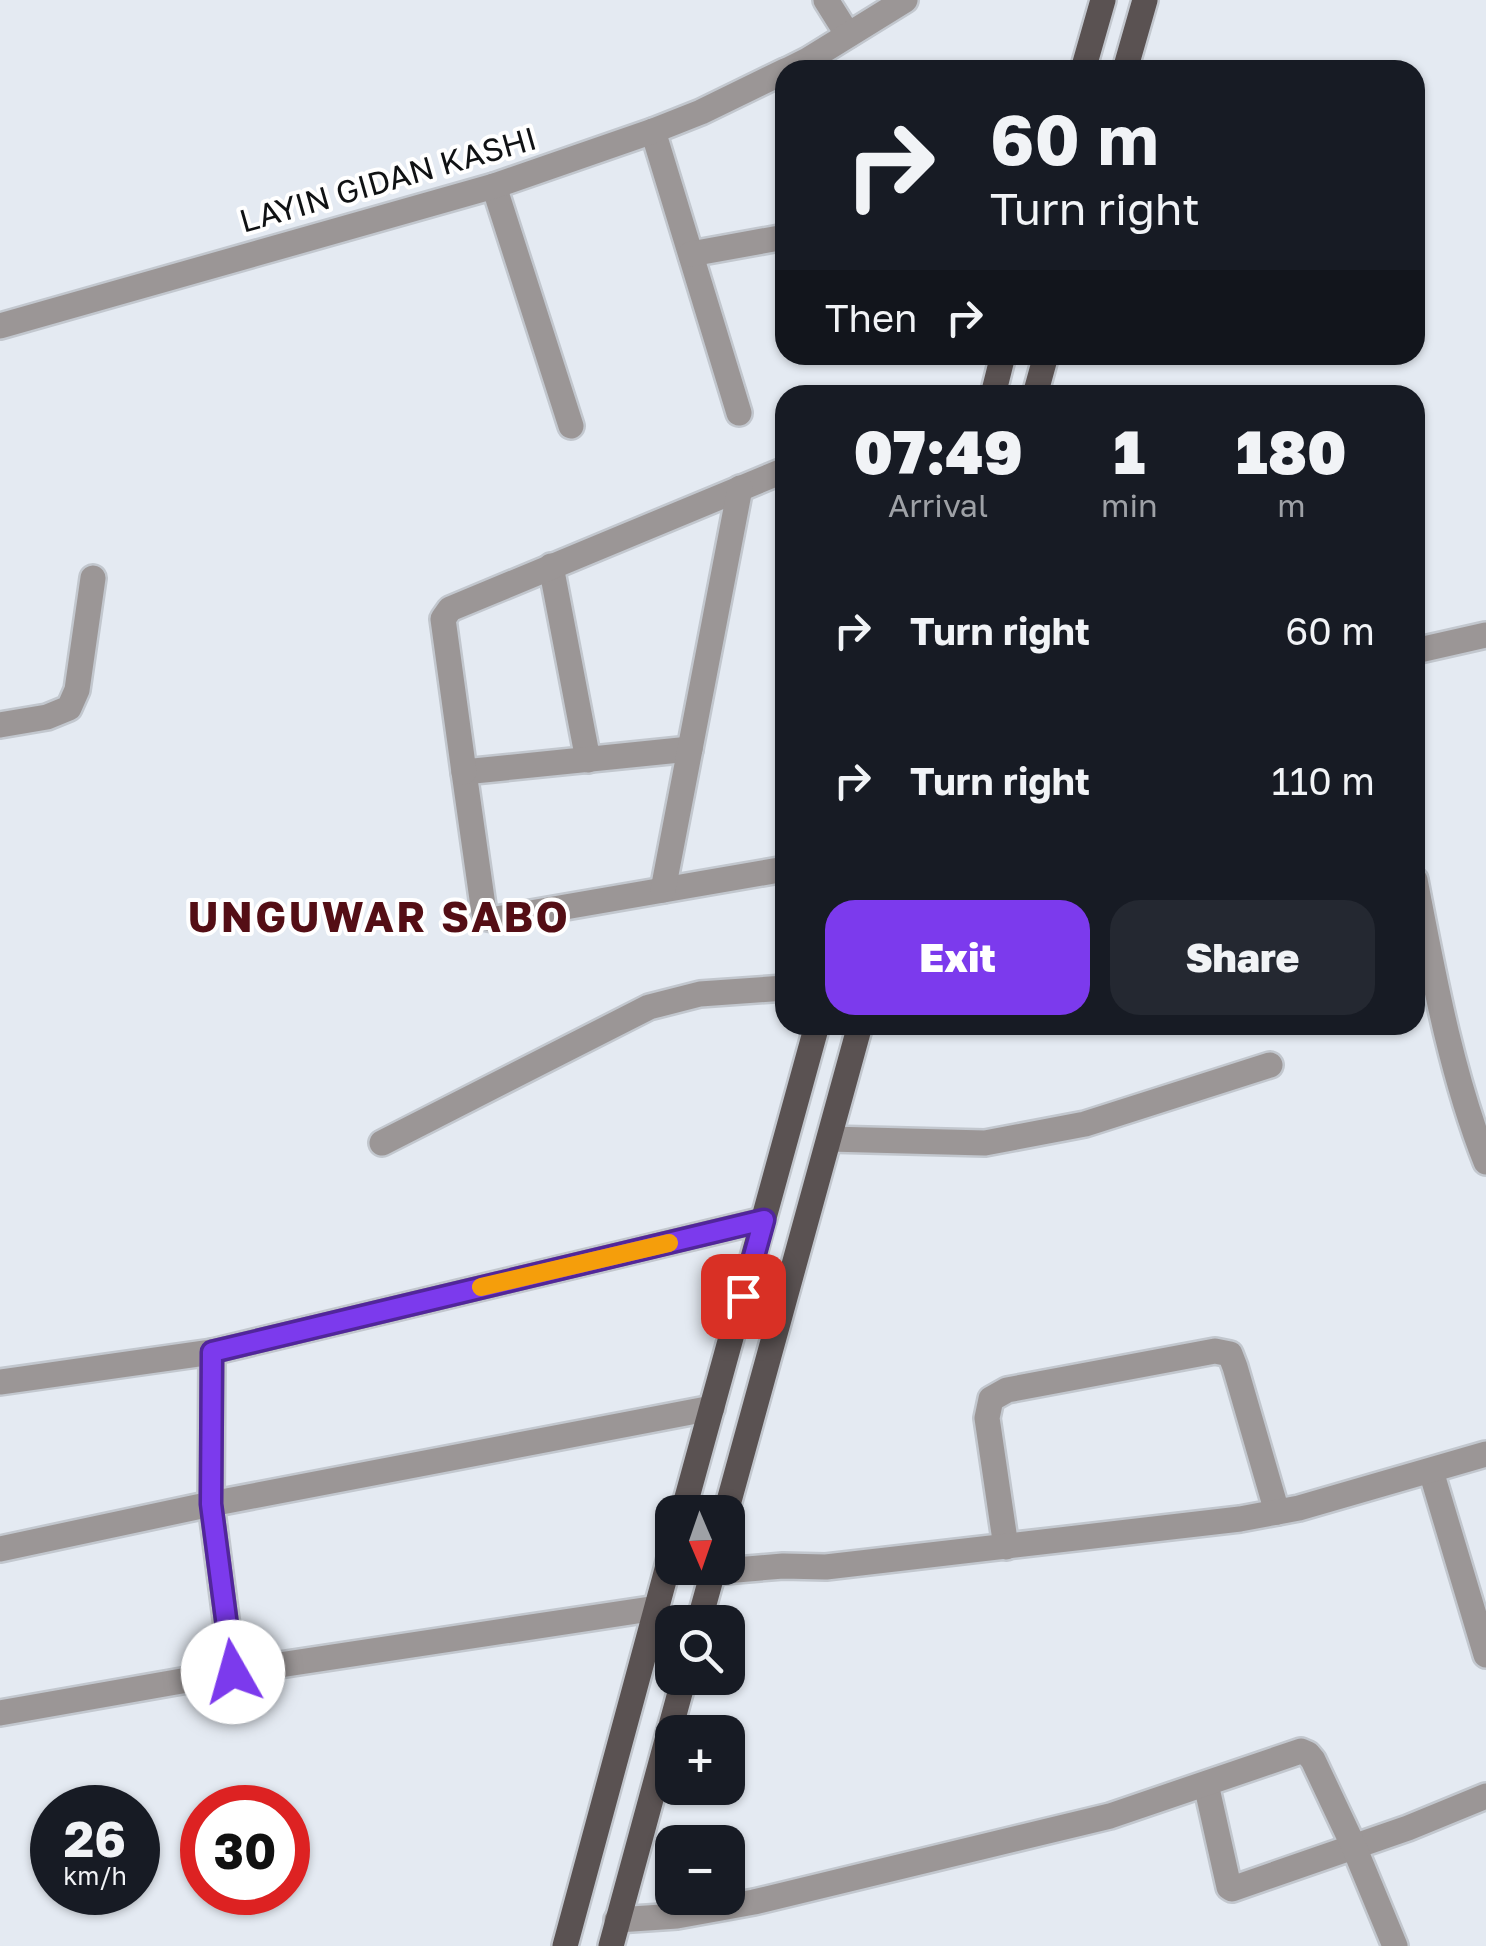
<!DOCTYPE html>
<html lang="en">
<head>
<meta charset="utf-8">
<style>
	body { margin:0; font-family:"Golos Text",sans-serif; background:#242831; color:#f1f3f6; height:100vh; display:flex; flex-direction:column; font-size:38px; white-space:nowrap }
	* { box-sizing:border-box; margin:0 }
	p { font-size:32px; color:#9ea1a6 }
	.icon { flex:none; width:55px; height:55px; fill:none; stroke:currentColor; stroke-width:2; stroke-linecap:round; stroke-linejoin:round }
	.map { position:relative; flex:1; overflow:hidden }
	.details { position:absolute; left:775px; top:385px; width:650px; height:650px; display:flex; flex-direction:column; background:#171b24; border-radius:30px; box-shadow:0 2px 8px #0004 }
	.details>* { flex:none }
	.hud { position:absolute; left:775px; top:60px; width:650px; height:305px; border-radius:30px; box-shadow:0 2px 8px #0004; background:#171b24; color:#f1f3f6; overflow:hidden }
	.needle { width:65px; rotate:178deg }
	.controls { position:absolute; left:655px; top:1495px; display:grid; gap:20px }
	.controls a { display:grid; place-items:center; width:90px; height:90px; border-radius:20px; background:#171b24; box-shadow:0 2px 8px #0004; font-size:50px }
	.speed { position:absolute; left:30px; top:1785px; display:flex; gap:20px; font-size:50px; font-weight:700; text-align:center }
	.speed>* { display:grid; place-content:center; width:130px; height:130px; border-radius:50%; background:#171b24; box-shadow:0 2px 8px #0004; line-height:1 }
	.speed small { font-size:25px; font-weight:400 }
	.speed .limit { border:15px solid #d22; background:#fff; color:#111 }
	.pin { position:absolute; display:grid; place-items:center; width:85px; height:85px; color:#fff; margin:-42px; border-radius:20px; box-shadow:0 5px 15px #0006 }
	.me { position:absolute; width:110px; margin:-55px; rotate:353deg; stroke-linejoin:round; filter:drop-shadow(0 0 8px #0008) }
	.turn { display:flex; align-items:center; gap:35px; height:210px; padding:0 50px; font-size:45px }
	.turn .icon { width:130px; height:130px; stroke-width:2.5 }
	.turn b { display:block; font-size:70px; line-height:85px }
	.then { display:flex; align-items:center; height:95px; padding:0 50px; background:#0003; gap:20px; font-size:38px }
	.eta { display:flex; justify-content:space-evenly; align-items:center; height:170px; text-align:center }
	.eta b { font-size:60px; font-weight:800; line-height:70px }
	.action { display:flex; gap:20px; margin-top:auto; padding:20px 50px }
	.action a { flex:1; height:115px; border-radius:30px; background:#7c3aed; color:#fff; font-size:40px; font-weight:800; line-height:115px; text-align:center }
	.action a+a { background:#242831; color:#f1f3f6 }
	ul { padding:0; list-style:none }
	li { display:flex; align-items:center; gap:30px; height:150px; padding:0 50px }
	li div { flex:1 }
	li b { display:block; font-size:38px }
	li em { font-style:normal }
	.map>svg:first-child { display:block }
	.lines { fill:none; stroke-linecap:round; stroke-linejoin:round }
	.minor-casing { stroke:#c2c7ce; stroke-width:30 }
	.major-casing { stroke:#c2c7ce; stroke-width:30 }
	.minor { stroke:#9b9696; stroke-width:25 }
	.major { stroke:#5a5252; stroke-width:25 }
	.route-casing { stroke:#51269a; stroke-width:25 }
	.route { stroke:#7c3aed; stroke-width:18 }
	.slow { stroke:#f59e0b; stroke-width:18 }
	.labels { text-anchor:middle; stroke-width:8; stroke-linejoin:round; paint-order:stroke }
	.street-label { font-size:32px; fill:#101214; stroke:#fff }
	.district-label { font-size:42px; font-weight:bold; letter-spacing:2.5px; fill:#540e15; stroke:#fff }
</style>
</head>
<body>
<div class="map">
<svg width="1486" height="1946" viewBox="0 0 1486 1946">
	<rect width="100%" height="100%" fill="#e4eaf2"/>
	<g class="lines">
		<defs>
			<g id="minor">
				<path d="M 826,0 L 848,35"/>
				<path d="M 788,70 L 808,60 L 905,0"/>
				<path d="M 653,131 L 739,413"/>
				<path d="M 494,186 L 571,426"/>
				<path d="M 691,254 L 785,237"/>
				<path d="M 0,326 L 494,186 L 653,131 L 701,112 L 785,71"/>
				<path d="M 551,566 L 588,760"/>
				<path d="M 1415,651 L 1486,635"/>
				<path d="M 0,725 L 47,717 L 69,708 L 77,690 L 93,578"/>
				<path d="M 690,749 L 464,772 L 484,913 L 488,918 L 496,919 L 785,869"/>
				<path d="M 464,772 L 443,619 L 450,609 L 785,470"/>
				<path d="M 1415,880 C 1433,973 1451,1074 1486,1162"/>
				<path d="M 663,890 L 740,488"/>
				<path d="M 829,1139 L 985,1143 L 1085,1124 L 1270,1065"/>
				<path d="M 382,1143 L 649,1007 L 700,994 L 785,988"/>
				<path d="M 212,1352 L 211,1504 L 233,1672"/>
				<path d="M 0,1382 L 212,1352 L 763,1220"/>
				<path d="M 1431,1471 L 1486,1655"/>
				<path d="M 1006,1547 L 987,1418 L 991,1399 L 1007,1390 L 1215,1351 L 1230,1354 L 1235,1367 L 1277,1512"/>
				<path d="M 0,1549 L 211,1504 L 712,1408"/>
				<path d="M 713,1572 L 783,1566 L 826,1567 L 1240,1519 L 1299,1508 L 1486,1454"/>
				<path d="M 0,1713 L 233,1672 L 657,1608"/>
				<path d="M 1206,1784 L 1229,1887 L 1232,1889 L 1408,1828 L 1486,1796"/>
				<path d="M 617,1920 L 677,1916 L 754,1902 L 1110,1816 L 1301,1751 L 1308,1754 L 1313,1760 L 1354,1847 L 1395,1946"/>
			</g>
			<g id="major">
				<path d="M 1083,70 L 1103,0"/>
				<path d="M 1125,70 L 1145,0"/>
				<path d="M 993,395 L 1003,355"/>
				<path d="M 1035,395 L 1046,355"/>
				<path d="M 683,1512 L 817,1025"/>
				<path d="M 726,1512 L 860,1025"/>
				<path d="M 699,1622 L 714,1568"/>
				<path d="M 565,1946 L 672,1551"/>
				<path d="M 611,1946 L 684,1678"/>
			</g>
		</defs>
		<use href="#minor" class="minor-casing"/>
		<use href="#major" class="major-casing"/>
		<use href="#minor" class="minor"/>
		<use href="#major" class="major"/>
	</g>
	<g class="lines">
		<defs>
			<path id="route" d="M 233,1672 L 211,1504 L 212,1352 L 764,1220 L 743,1296"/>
		</defs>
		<use href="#route" class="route-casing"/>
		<use href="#route" class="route"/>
		<path class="slow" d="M 481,1287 L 669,1243"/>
	</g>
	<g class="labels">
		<g class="street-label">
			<text transform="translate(388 180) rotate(-16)" y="11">LAYIN GIDAN KASHI</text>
		</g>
		<g class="district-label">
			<text x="379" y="932">UNGUWAR SABO</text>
		</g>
	</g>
</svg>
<div class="controls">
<a><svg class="needle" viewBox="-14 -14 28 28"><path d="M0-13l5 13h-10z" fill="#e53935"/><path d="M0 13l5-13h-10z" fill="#9ea1a6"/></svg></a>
<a><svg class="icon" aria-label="search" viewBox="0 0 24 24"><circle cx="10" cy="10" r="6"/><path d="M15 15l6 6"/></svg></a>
<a>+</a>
<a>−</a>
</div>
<div class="speed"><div>26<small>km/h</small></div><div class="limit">30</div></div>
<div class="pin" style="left:743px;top:1296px;background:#d93025"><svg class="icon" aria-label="arrive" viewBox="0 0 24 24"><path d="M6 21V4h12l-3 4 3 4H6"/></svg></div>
<svg class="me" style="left:233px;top:1672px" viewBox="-20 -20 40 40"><circle r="19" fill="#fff"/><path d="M0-13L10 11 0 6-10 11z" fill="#7c3aed"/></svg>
<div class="hud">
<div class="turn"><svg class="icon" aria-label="right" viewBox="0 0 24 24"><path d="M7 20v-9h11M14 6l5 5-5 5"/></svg><div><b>60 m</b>Turn right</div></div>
<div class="then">Then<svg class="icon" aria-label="right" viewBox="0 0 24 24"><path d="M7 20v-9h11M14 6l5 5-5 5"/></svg></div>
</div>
<section class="details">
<div class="eta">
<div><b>07:49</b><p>Arrival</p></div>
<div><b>1</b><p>min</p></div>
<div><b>180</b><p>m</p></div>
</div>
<ul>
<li><svg class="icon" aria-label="right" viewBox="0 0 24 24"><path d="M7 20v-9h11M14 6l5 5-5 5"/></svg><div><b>Turn right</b></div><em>60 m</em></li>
<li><svg class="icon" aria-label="right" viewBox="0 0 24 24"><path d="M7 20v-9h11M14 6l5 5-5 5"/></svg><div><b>Turn right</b></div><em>110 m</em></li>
</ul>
<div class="action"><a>Exit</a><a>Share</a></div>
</section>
</div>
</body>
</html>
